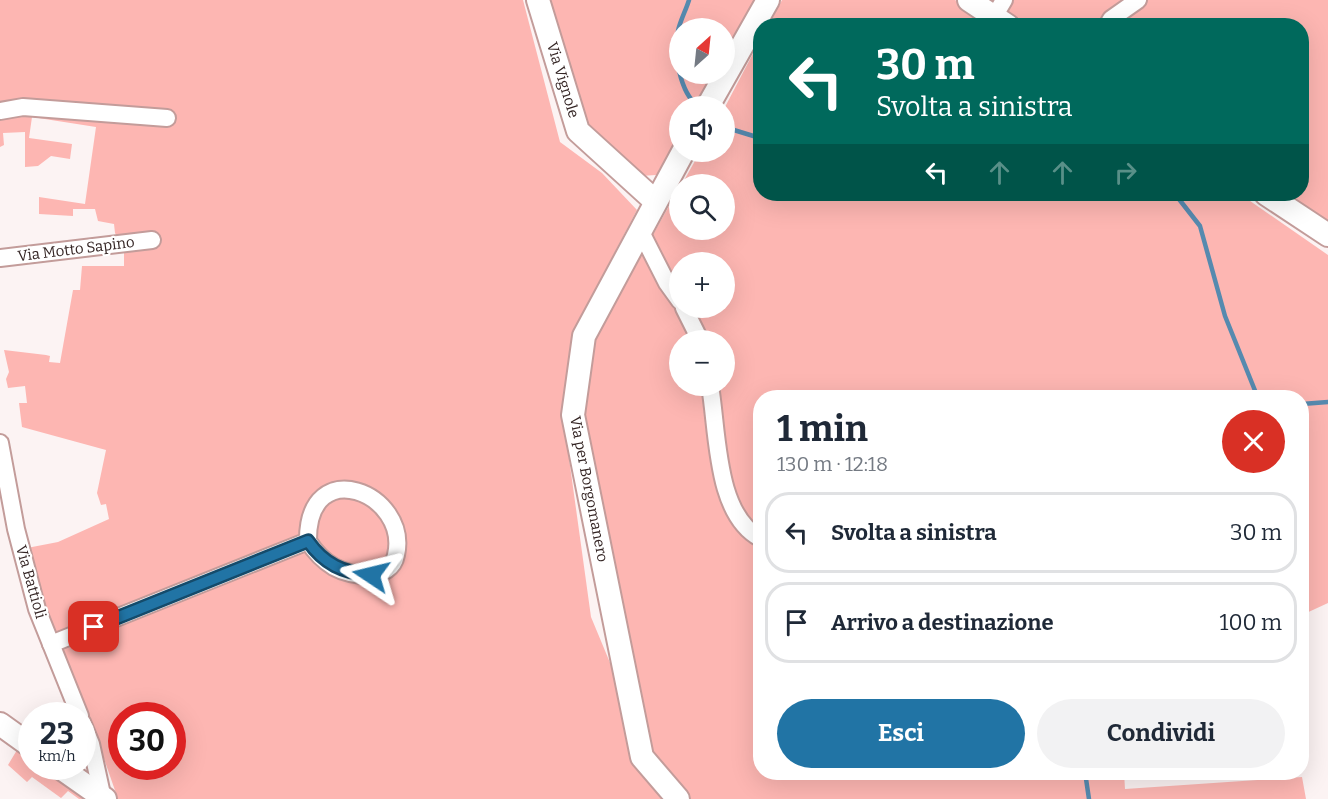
<!DOCTYPE html>
<html lang="it">
<head>
<meta charset="utf-8">
<style>
	body { margin:0; font-family:Bitter,serif; background:#f2f2f3; color:#1f2937; height:100vh; display:flex; flex-direction:column; font-size:22px; white-space:nowrap }
	* { box-sizing:border-box; margin:0 }
	p { font-size:20px; color:#747a83 }
	.icon { flex:none; width:33px; height:33px; fill:none; stroke:currentColor; stroke-width:2; stroke-linecap:round; stroke-linejoin:round }
	.map { position:relative; flex:1; overflow:hidden }
	.side { position:absolute; left:753px; top:390px; width:556px; height:390px; display:flex; flex-direction:column; background:#fff; border-radius:24px; box-shadow:0 6px 24px #0002 }
	.side>* { flex:none }
	.banner { position:absolute; left:753px; top:18px; width:556px; height:183px; border-radius:24px; box-shadow:0 6px 24px #0002; background:#00695c; color:#fff; overflow:hidden }
	.needle { width:39px; rotate:27deg }
	.buttons { position:absolute; left:669px; top:18px; display:grid; gap:12px }
	.buttons a { display:grid; place-items:center; width:66px; height:66px; border-radius:50%; background:#fff; box-shadow:0 6px 24px #0002; font-size:30px }
	.speed { position:absolute; left:18px; top:702px; display:flex; gap:12px; font-size:30px; font-weight:700; text-align:center }
	.speed>* { display:grid; place-content:center; width:78px; height:78px; border-radius:50%; background:#fff; box-shadow:0 6px 24px #0002; line-height:1 }
	.speed small { font-size:15px; font-weight:400 }
	.speed .limit { border:9px solid #d22; background:#fff; color:#111 }
	.pin { position:absolute; display:grid; place-items:center; width:51px; height:51px; color:#fff; margin:-26px; border-radius:12px; box-shadow:0 3px 9px #0006 }
	.me { position:absolute; width:66px; margin:-33px; rotate:280deg; stroke-linejoin:round; filter:drop-shadow(0 0 4px #0008) }
	.turn { display:flex; align-items:center; gap:21px; height:126px; padding:0 24px; font-size:27px }
	.turn .icon { width:78px; height:78px; stroke-width:2.5 }
	.turn b { display:block; font-size:42px; line-height:51px }
	.lanes { display:flex; align-items:center; height:57px; padding:0 24px; background:#0003; justify-content:center; gap:30px; direction:ltr }
	.lanes .off { opacity:.35 }
	.round { display:grid; place-items:center; flex:none; width:63px; height:63px; border-radius:32px; background:#f2f2f3 }
	.summary { display:flex; align-items:center; justify-content:space-between; height:102px; padding:0 24px }
	h1 { font-size:36px; font-weight:700; line-height:45px }
	.primary-button { display:flex; gap:12px; margin-top:auto; padding:12px 24px }
	.primary-button a { flex:1; height:69px; border-radius:36px; background:#2174a5; color:#fff; font-size:24px; font-weight:700; line-height:69px; text-align:center }
	.primary-button a+a { background:#f2f2f3; color:#1f2937 }
	ul { padding:0; list-style:none }
	li { display:flex; align-items:center; gap:18px; height:81px; margin:0 12px 9px; padding:0 12px; border:3px solid #e0e1e3; border-radius:24px }
	li div { flex:1 }
	li b { display:block; font-size:22px }
	li em { font-style:normal }
	.map>svg:first-child { display:block }
	.green { fill:#fdb6b2; fill-rule:evenodd }
	.lines { fill:none; stroke-linecap:round; stroke-linejoin:round }
	.stream { stroke:#568aaf; stroke-width:4.5 }
	.street-casing { stroke:#c39c9a; stroke-width:20 }
	.secondary-casing { stroke:#c39c9a; stroke-width:26 }
	.street { stroke:#fff; stroke-width:16 }
	.secondary { stroke:#fff; stroke-width:22 }
	.route-casing { stroke:#154b6b; stroke-width:15 }
	.route { stroke:#2174a5; stroke-width:10 }
	.labels { text-anchor:middle; stroke-width:4.5; stroke-linejoin:round; paint-order:stroke }
	.street-label { font-size:15px; fill:#342524; stroke:#fff }
</style>
</head>
<body>
<div class="map">
<svg width="1328" height="799" viewBox="0 0 1328 799">
	<rect width="100%" height="100%" fill="#fcf3f3"/>
	<g class="green">
		<path d="M 0,0 L 523,0 L 560,142 L 602,173 L 637,210 L 574,330 L 563,415 L 591,617 L 623,694 L 578,418 L 594,340 L 679,188 L 680,230 L 724,230 L 724,184 L 682,184 L 700,152 L 724,152 L 725,107 L 760,40 L 760,194 L 1240,194 L 1328,255 L 1328,603 L 1302,615 L 1302,398 L 760,398 L 760,772 L 1124,772 L 1125,789 L 1302,777 L 1306,799 L 118,799 L 102,753 L 51,635 L 27,548 L 58,542 L 109,519 L 106,504 L 101,505 L 97,493 L 106,450 L 22,427 L 19,403 L 27,403 L 25,386 L 8,388 L 6,379 L 9,372 L 4,350 L 46,355 L 50,356 L 49,362 L 60,363 L 73,290 L 80,290 L 82,266 L 124,266 L 124,249 L 115,233 L 114,224 L 98,221 L 95,209 L 73,209 L 73,216 L 39,214 L 39,197 L 85,204 L 96,127 L 32,117 L 29,138 L 72,144 L 70,159 L 51,156 L 38,166 L 25,167 L 25,132 L 3,133 L 4,145 L 0,147 ZM 680,262 L 724,262 L 724,308 L 680,308 ZM 680,340 L 724,340 L 724,386 L 680,386 ZM 122,716 L 172,716 L 172,766 L 122,766 Z"/>
		<path d="M 549,0 L 759,0 L 725,64 L 724,28 L 680,28 L 680,74 L 719,74 L 703,106 L 680,106 L 680,152 L 670,174 L 641,176 L 586,126 Z"/>
		<path d="M 782,0 L 955,0 L 993,25 L 768,26 Z"/>
		<path d="M 986,0 L 1328,0 L 1328,222 L 1274,194 L 1302,194 L 1302,26 L 1023,25 Z"/>
		<path d="M 20,745 L 31,754 L 32,766 L 47,767 L 87,799 L 79,799 L 68,791 L 61,798 L 32,777 L 27,782 L 8,765 Z"/>
	</g>
	<g class="lines">
		<g class="stream">
			<path d="M 689,0 C 686,10 680,21 678,31 C 673,53 680,93 698,106"/>
			<path d="M 724,127 L 760,138"/>
			<path d="M 1175,194 L 1200,226 L 1225,316 L 1258,398"/>
			<path d="M 1302,404 L 1328,402"/>
			<path d="M 1085,772 L 1089,799"/>
		</g>
		<defs>
			<g id="street">
				<path d="M 994,17 L 1004,0"/>
				<path d="M 1107,26 L 1111,19 L 1138,0"/>
				<path d="M 0,111 L 23,107 L 167,118"/>
				<path d="M 640,230 L 667,283 L 680,301"/>
				<path d="M 0,258 L 152,240"/>
				<path d="M 684,308 L 700,340"/>
				<path d="M 710,386 C 718,431 715,514 760,538"/>
				<path d="M 0,443 L 16,529 L 37,609 L 80,716"/>
				<path d="M 51,644 L 308,541 C 315,552 322,560 334,567 C 352,577 391,582 396,555 C 410,493 307,452 308,541"/>
				<path d="M 82,722 L 91,744 L 103,799"/>
			</g>
			<g id="secondary">
				<path d="M 538,0 L 578,131 L 655,201"/>
				<path d="M 969,0 L 1008,26"/>
				<path d="M 708,106 L 768,0"/>
				<path d="M 1266,194 L 1328,235"/>
				<path d="M 0,724 L 32,747"/>
				<path d="M 58,766 L 105,799"/>
				<path d="M 678,799 L 642,757 L 573,415 L 584,336 L 683,152"/>
			</g>
		</defs>
		<use href="#street" class="street-casing"/>
		<use href="#secondary" class="secondary-casing"/>
		<use href="#street" class="street"/>
		<use href="#secondary" class="secondary"/>
	</g>
	<g class="lines">
		<defs>
			<path id="route" d="M 94,627 L 308,541 C 324,564 343,573 371,575"/>
		</defs>
		<use href="#route" class="route-casing"/>
		<use href="#route" class="route"/>
	</g>
	<g class="labels">
		<g class="street-label">
			<text transform="translate(563 80) rotate(73)" y="5">Via Vignole</text>
			<text transform="translate(76 249) rotate(-7)" y="5">Via Motto Sapino</text>
			<text transform="translate(589 489) rotate(79)" y="5">Via per Borgomanero</text>
			<text transform="translate(31 582) rotate(74)" y="5">Via Battioli</text>
		</g>
	</g>
</svg>
<div class="buttons">
<a><svg class="needle" viewBox="-14 -14 28 28"><path d="M0-13l5 13h-10z" fill="#e53935"/><path d="M0 13l5-13h-10z" fill="#747a83"/></svg></a>
<a><svg class="icon" aria-label="sound" viewBox="0 0 24 24"><path d="M4 9h4l5-4v14l-5-4H4zM17 9q2 3 0 6"/></svg></a>
<a><svg class="icon" aria-label="search" viewBox="0 0 24 24"><circle cx="10" cy="10" r="6"/><path d="M15 15l6 6"/></svg></a>
<a>+</a>
<a>−</a>
</div>
<div class="speed"><div>23<small>km/h</small></div><div class="limit">30</div></div>
<div class="pin" style="left:94px;top:627px;background:#d93025"><svg class="icon" aria-label="arrive" viewBox="0 0 24 24"><path d="M6 21V4h12l-3 4 3 4H6"/></svg></div>
<svg class="me" style="left:371px;top:575px" viewBox="-20 -20 40 40"><path d="M0-17L14 15 0 8-14 15z" fill="#2174a5" stroke="#fff" stroke-width="4"/></svg>
<div class="banner">
<div class="turn"><svg class="icon" aria-label="left" viewBox="0 0 24 24"><path d="M17 20v-9H6M10 6l-5 5 5 5"/></svg><div><b>30 m</b>Svolta a sinistra</div></div>
<div class="lanes"><svg class="icon" aria-label="left" viewBox="0 0 24 24"><path d="M17 20v-9H6M10 6l-5 5 5 5"/></svg><svg class="icon off" aria-label="ahead" viewBox="0 0 24 24"><path d="M12 20V5M6 11l6-6 6 6"/></svg><svg class="icon off" aria-label="ahead" viewBox="0 0 24 24"><path d="M12 20V5M6 11l6-6 6 6"/></svg><svg class="icon off" aria-label="right" viewBox="0 0 24 24"><path d="M7 20v-9h11M14 6l5 5-5 5"/></svg></div>
</div>
<section class="side">
<div class="summary"><div><h1>1 min</h1><p>130 m · 12:18</p></div><a class="round" style="background:#d93025;color:#fff"><svg class="icon" aria-label="close" viewBox="0 0 24 24"><path d="M6 6l12 12M18 6L6 18"/></svg></a></div>
<ul>
<li><svg class="icon" aria-label="left" viewBox="0 0 24 24"><path d="M17 20v-9H6M10 6l-5 5 5 5"/></svg><div><b>Svolta a sinistra</b></div><em>30 m</em></li>
<li><svg class="icon" aria-label="arrive" viewBox="0 0 24 24"><path d="M6 21V4h12l-3 4 3 4H6"/></svg><div><b>Arrivo a destinazione</b></div><em>100 m</em></li>
</ul>
<div class="primary-button"><a>Esci</a><a>Condividi</a></div>
</section>
</div>
</body>
</html>
